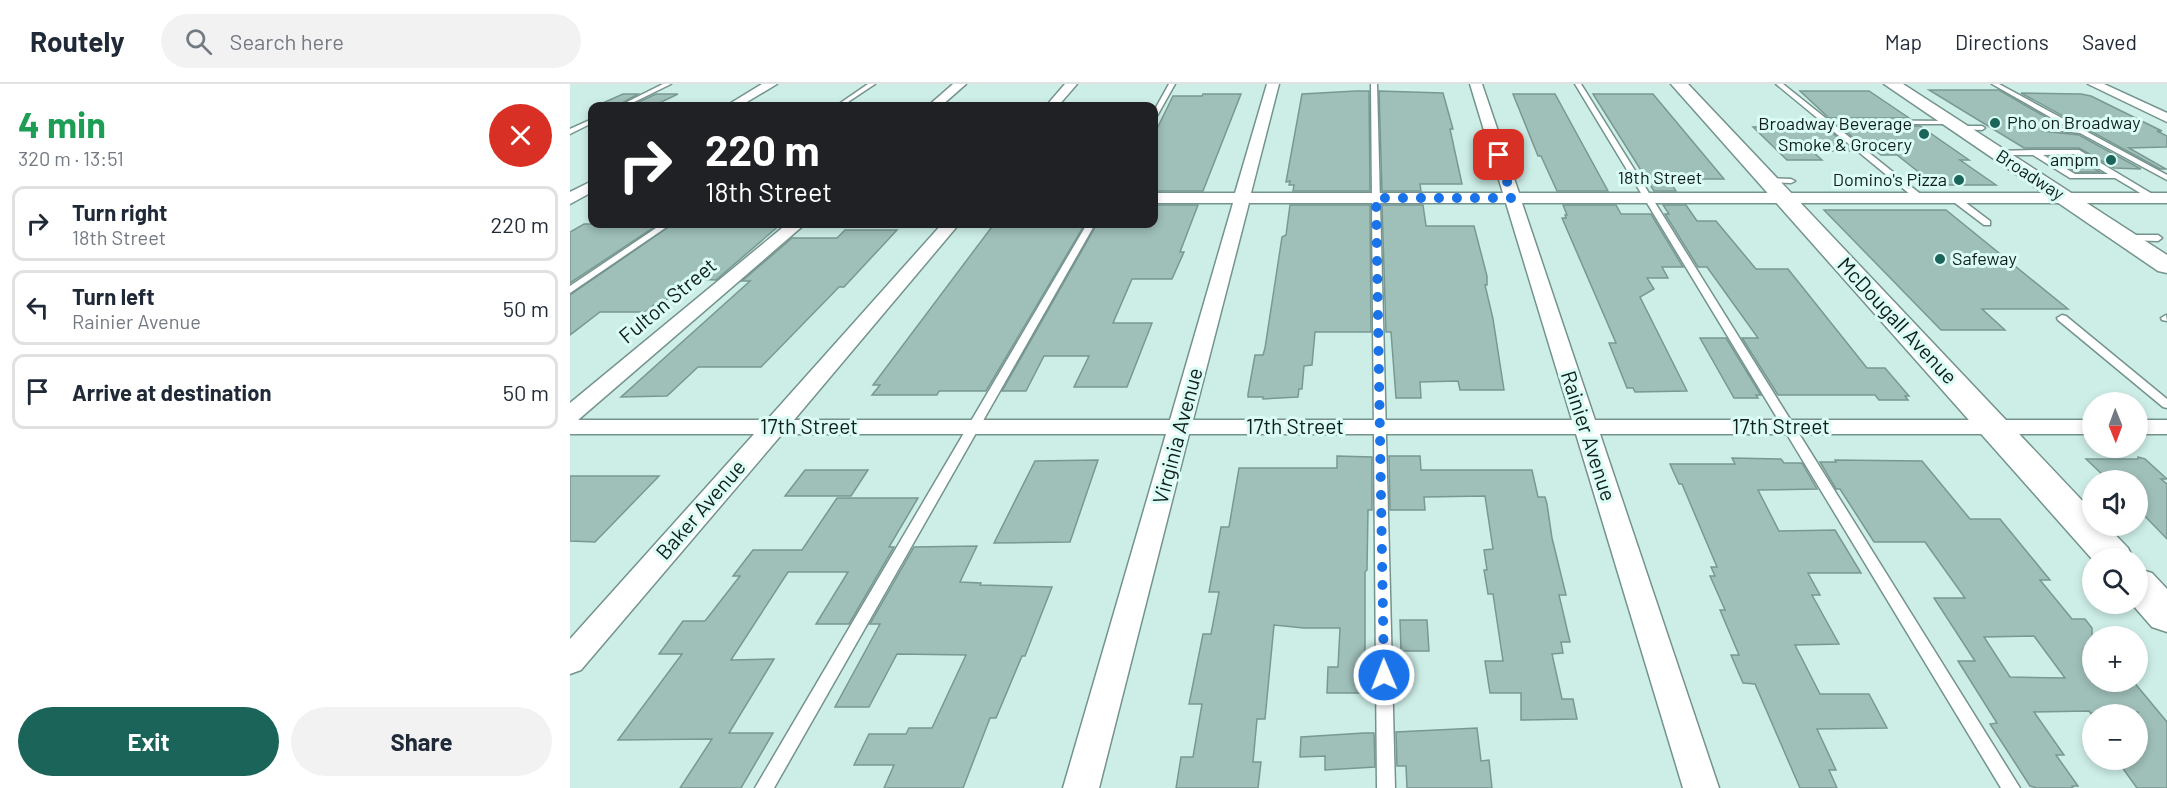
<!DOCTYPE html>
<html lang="en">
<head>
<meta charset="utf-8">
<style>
	body { margin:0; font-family:Barlow,sans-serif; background:#f2f2f3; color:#1f2937; height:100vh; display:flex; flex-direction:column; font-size:22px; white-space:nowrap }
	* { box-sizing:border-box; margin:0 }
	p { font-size:20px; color:#747a83 }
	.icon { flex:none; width:33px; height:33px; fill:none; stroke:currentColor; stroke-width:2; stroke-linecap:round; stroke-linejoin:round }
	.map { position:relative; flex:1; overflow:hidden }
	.side { display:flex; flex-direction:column; background:#fff; width:570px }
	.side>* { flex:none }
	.banner { position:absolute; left:18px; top:18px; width:570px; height:126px; border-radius:12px; box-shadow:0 3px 9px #0003; background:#202124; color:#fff; overflow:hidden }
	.needle { width:39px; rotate:179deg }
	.tools { position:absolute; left:1512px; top:308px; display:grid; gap:12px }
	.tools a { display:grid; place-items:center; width:66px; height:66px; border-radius:50%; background:#fff; box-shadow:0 3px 9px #0003; font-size:30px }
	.pin { position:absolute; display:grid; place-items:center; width:51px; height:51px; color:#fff; margin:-26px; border-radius:12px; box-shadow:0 3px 9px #0006 }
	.me { position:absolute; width:66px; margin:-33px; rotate:359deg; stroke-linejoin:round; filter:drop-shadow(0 0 4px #0008) }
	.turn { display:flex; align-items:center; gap:21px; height:126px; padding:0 18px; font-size:27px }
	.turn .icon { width:78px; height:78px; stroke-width:2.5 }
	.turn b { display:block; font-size:42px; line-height:51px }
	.round { display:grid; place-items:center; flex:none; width:63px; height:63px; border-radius:32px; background:#f2f2f3 }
	.summary { display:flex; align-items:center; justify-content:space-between; height:102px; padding:0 18px }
	h1 { font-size:36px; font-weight:700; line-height:45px; color:#1e9e55 }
	.button { display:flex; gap:12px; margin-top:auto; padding:12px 18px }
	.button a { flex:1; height:69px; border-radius:36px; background:#1a645a; color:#fff; font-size:24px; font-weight:700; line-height:69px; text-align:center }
	.button a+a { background:#f2f2f3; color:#1f2937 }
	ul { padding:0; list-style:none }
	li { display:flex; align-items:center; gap:18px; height:75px; margin:0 12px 9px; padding:0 6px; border:3px solid #e0e1e3; border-radius:12px }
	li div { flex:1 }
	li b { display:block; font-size:22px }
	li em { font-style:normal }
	header { display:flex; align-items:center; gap:36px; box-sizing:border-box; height:84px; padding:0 30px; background:#fff; border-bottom:2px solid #e0e1e3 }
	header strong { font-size:28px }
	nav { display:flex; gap:33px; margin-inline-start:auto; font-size:21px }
	.search { width:420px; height:54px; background:#f2f2f3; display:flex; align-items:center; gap:15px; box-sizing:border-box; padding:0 21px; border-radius:33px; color:#747a83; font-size:22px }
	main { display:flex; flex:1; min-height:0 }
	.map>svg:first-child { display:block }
	.building { fill:#9fbfb9; stroke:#799892; stroke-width:1.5; fill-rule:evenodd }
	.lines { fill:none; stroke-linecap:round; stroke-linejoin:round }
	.lane-casing { stroke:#74938d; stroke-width:3 }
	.street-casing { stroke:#74938d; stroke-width:3 }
	.secondary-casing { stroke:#74938d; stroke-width:3 }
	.primary-casing { stroke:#74938d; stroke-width:3 }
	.lane { fill:#fff; fill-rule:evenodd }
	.street { fill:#fff; fill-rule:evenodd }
	.secondary { fill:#fff; fill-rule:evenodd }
	.primary { fill:#fff; fill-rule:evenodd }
	.route { stroke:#1a73e8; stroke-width:10; stroke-dasharray:0 18 }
	.poi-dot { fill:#1a645a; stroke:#dafcf5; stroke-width:2 }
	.labels { text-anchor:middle; stroke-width:6; stroke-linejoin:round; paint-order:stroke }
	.far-poi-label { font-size:18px; fill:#111e1c; stroke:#dafcf5; text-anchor:end }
	.far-street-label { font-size:18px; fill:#111e1c; stroke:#dafcf5 }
	.street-label { font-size:21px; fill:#111e1c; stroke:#dafcf5 }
</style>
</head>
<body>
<header>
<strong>Routely</strong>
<div class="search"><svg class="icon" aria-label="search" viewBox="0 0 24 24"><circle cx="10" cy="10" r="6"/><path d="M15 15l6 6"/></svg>Search here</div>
<nav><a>Map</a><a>Directions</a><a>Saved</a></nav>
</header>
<main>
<section class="side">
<div class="summary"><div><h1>4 min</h1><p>320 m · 13:51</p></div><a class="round" style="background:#d93025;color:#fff"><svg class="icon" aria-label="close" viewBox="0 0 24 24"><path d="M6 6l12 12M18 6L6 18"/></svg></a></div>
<ul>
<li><svg class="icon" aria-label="right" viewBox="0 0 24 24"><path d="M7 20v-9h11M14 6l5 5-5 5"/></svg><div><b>Turn right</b><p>18th Street</p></div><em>220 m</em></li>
<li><svg class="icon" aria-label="left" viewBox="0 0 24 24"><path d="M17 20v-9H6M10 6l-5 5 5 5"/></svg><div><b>Turn left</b><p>Rainier Avenue</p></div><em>50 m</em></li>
<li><svg class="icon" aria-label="arrive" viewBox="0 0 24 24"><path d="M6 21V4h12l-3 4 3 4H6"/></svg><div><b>Arrive at destination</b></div><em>50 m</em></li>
</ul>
<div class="button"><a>Exit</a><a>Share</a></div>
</section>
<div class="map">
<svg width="1597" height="704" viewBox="0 0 1597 704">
	<rect width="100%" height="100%" fill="#cdeee7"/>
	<g class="building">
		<path d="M 1359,6 L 1429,6 L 1491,42 L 1475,40 L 1471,44 L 1472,47 L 1509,51 L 1571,85 L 1544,84 L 1509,64 L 1454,64 Z"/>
		<path d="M 786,7 L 799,7 L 800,107 L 723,107 L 724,101 L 719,101 L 720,97 L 716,98 L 732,10 Z"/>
		<path d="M 809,7 L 873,9 L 883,45 L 880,45 L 892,100 L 850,100 L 851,107 L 812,107 Z"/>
		<path d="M 1230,7 L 1299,7 L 1339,34 L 1259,34 Z"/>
		<path d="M 1451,9 L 1511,10 L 1521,12 L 1592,47 L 1587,47 L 1597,52 L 1597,63 L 1559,64 L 1596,85 L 1590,85 Z"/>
		<path d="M 53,10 L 68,10 L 47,22 L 26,22 Z"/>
		<path d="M 86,10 L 108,10 L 83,22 L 60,22 Z"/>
		<path d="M 633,10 L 671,10 L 633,107 L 584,107 L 584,51 L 603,12 L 632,12 Z"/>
		<path d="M 943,10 L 985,10 L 1038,107 L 987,107 L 971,72 L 968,72 Z"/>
		<path d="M 1023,10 L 1083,10 L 1154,95 L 1098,95 L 1106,107 L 1084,107 Z"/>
		<path d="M 1254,42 L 1284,67 L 1242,67 L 1252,76 L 1217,76 L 1183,43 Z"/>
		<path d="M 1269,42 L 1350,42 L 1399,76 L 1390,76 L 1426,101 L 1365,101 L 1327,71 L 1311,71 L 1307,68 L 1301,68 Z"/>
		<path d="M 1504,72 L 1530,88 L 1506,88 L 1481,73 Z"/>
		<path d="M 584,121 L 628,121 L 610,168 L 614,168 L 602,195 L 562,195 L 543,239 L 582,239 L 557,303 L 504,303 L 519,272 L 474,272 L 456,307 L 432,307 L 527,140 L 584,140 Z"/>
		<path d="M 720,121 L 800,121 L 801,248 L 745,248 L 742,281 L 734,282 L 732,305 L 729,305 L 728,313 L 693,315 L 693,313 L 678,313 L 678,310 L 685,271 L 693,271 L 695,264 L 712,153 L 716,151 Z"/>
		<path d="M 812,121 L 853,121 L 856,142 L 904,142 L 917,192 L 917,201 L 915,201 L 923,235 L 934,306 L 890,306 L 888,297 L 850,298 L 851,314 L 826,314 L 821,248 L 816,248 Z"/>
		<path d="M 993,121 L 1046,121 L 1051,130 L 1081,130 L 1113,183 L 1092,183 L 1098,194 L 1077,194 L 1084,205 L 1070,213 L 1117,307 L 1065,308 L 1063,304 L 1057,304 L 1039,259 L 1046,259 L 992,134 L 996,134 L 995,131 L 997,131 Z"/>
		<path d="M 1093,121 L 1116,121 L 1127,137 L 1146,137 L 1186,185 L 1218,185 L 1297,284 L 1315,284 L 1339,312 L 1335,312 L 1338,316 L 1309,316 L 1305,311 L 1208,311 L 1172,254 L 1188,254 L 1137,183 L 1128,183 L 1095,130 L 1099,130 Z"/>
		<path d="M 1254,126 L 1376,126 L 1498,225 L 1412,225 L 1435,246 L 1371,246 Z"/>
		<path d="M 14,140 L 89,140 L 0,199 L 0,148 Z"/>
		<path d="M 103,140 L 211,140 L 146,196 L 122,195 L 90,221 L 84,221 L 75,228 L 30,228 L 0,251 L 0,211 Z"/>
		<path d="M 424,140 L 515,140 L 416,307 L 369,307 L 367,311 L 302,311 L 310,301 L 303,301 Z"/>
		<path d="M 275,146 L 327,146 L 274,203 L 269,203 L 191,283 L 128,283 L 97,312 L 51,313 L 180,197 L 172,197 L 222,154 L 267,154 Z"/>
		<path d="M 1130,254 L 1156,254 L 1191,311 L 1186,311 L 1188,314 L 1164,314 Z"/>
		<path d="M 767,372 L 802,373 L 802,426 L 798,426 L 797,486 L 795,488 L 795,609 L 757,609 L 758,583 L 768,583 L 770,544 L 734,544 L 704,541 L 695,635 L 687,635 L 683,678 L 691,678 L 688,704 L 606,704 L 611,673 L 623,673 L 632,620 L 619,620 L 633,550 L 641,550 L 649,508 L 639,508 L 651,443 L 659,443 L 669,384 L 767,384 Z"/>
		<path d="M 819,372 L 850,372 L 851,386 L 962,386 L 968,413 L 975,413 L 977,420 L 982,454 L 996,511 L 989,511 L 1000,558 L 991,558 L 993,569 L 982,570 L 992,615 L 1003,615 L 1007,635 L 951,636 L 951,609 L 920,609 L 915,577 L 933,577 L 923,510 L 918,510 L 914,486 L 917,486 L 914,466 L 923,465 L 915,412 L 854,413 L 855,426 L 820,426 Z"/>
		<path d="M 1568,373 L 1575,375 L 1597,395 L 1591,395 L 1597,400 L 1597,455 L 1568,425 L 1568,396 L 1538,396 L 1516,375 L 1568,375 Z"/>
		<path d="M 1162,374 L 1211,375 L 1214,379 L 1232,379 L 1247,405 L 1188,406 L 1209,447 L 1265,446 L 1291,489 L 1238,489 L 1250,511 L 1242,511 L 1269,560 L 1225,561 L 1250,610 L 1299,610 L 1317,644 L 1247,645 L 1266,686 L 1259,686 L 1267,704 L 1230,704 L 1185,600 L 1173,599 L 1161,571 L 1169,571 L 1150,526 L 1155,526 L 1140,492 L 1145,492 L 1141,483 L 1147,483 L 1112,400 L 1109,400 L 1100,380 L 1165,380 Z"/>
		<path d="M 528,376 L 500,458 L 424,459 L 465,377 Z"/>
		<path d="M 1265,376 L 1352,377 L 1400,435 L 1430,435 L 1480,496 L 1470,496 L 1502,535 L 1515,535 L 1522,544 L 1522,597 L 1563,597 L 1597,638 L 1597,704 L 1567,704 L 1546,675 L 1568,675 L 1568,628 L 1522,629 L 1522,631 L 1519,627 L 1464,628 L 1494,671 L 1486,671 L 1508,702 L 1502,702 L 1503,704 L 1467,704 L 1460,702 L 1420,640 L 1427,639 L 1388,577 L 1405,577 L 1364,514 L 1395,514 L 1355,458 L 1304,458 L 1270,405 L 1266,405 L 1250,378 L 1266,378 ZM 1464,552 L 1495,594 L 1440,593 L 1414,553 Z"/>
		<path d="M 235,386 L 298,386 L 281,412 L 215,412 Z"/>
		<path d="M 0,392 L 89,392 L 25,458 L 0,457 Z"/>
		<path d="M 267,414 L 348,414 L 319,463 L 324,463 L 279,540 L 246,540 L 278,488 L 218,488 L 161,576 L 204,575 L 159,649 L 203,649 L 171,704 L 110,704 L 142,655 L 48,656 L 112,570 L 89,570 L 113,537 L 135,537 L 170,492 L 163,492 L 183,466 L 232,466 Z"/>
		<path d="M 407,462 L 390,498 L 411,499 L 410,501 L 482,503 L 455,572 L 452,572 L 426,634 L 420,634 L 393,704 L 314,704 L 324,681 L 284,681 L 299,650 L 336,650 L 339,644 L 362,644 L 396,571 L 327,570 L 299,623 L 265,623 L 310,540 L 300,540 L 344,463 Z"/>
		<path d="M 830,536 L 857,536 L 859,567 L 831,567 Z"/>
		<path d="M 907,644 L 911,677 L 919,676 L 922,704 L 837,704 L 836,682 L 827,682 L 826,648 Z"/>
		<path d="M 794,649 L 804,649 L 805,683 L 755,686 L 755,672 L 730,673 L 731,653 Z"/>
	</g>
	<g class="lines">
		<defs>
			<g id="lane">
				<path d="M 93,0 L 101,0 L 56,22 L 49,22 Z"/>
				<path d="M 298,0 L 305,0 L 272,22 L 266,22 Z"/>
				<path d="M 599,0 L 605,0 L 587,32 L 584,34 L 584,27 Z"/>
				<path d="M 801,0 L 807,0 L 825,704 L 807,704 Z"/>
				<path d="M 1005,0 L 1011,0 L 1450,704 L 1431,704 Z"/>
				<path d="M 1206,0 L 1213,0 L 1258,36 L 1381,37 L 1381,39 L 1379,40 L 1263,40 L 1353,112 L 1353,116 L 1347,116 Z"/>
				<path d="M 1422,0 L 1429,0 L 1597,91 L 1597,96 L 1510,49 L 1474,45 L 1473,44 L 1476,42 L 1503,46 Z"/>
				<path d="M 22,35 L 22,39 L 0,50 L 0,45 Z"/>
				<path d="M 1389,42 L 1412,42 L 1415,44 L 1412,46 L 1387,45 L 1386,44 Z"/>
				<path d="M 1464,66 L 1509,66 L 1589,114 L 1582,116 L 1545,94 L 1500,94 L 1463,71 L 1426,71 L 1422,69 L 1426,67 ZM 1505,70 L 1538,90 L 1505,90 L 1473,71 Z"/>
				<path d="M 1195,94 L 1221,95 L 1225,97 L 1221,99 L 1198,98 L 1195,98 Z"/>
				<path d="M 1381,112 L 1387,112 L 1420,137 L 1420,141 L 1414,141 L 1381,116 Z"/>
				<path d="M 92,140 L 101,140 L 0,209 L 0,202 Z"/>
				<path d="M 517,140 L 525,140 L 204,704 L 185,704 Z"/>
				<path d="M 1556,151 L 1588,151 L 1592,154 L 1588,157 L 1553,156 L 1552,154 Z"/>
				<path d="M 1492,231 L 1496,232 L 1597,315 L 1597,324 L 1593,323 L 1488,236 L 1487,234 Z"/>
				<path d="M 1596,231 L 1597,237 L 1592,236 L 1591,234 Z"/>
			</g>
			<g id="street">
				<path d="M 192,0 L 207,0 L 170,22 L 156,22 Z"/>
				<path d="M 383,0 L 396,0 L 371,22 L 358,22 Z"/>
				<path d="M 495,0 L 507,0 L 488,22 L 476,22 Z"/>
				<path d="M 697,0 L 709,0 L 681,109 L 933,109 L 900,0 L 912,0 L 949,109 L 1597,109 L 1597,119 L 952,119 L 1025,336 L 1522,336 L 1522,350 L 1030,350 L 1149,704 L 1113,704 L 1006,350 L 619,350 L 529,704 L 493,704 L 596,350 L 212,350 L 11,586 L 0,590 L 0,555 L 184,350 L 0,350 L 0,319 L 217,140 L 235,140 L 8,336 L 197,336 L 372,140 L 389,140 L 224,336 L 600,336 L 663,119 L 584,119 L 584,109 L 665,109 ZM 679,119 L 936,119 L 1002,336 L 623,336 Z"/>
				<path d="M 1518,0 L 1534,0 L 1597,29 L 1597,38 Z"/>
				<path d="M 22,97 L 22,108 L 0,120 L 0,108 Z"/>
				<rect x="1568" y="336" width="29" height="14"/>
			</g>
			<g id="secondary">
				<path d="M 1101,0 L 1118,0 L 1522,427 L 1522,441 L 1536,441 L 1558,464 L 1563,474 L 1522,475 Z"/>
				<path d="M 1568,485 L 1582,489 L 1597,505 L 1597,548 L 1582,543 L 1561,519 L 1568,519 Z"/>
			</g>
			<path id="primary" d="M 1314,0 L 1333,0 L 1597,171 L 1597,189 L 1588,187 Z"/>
		</defs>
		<use href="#lane" class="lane-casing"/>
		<use href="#street" class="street-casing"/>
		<use href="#secondary" class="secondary-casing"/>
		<use href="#primary" class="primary-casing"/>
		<use href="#lane" class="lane"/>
		<use href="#street" class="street"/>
		<use href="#secondary" class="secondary"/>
		<use href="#primary" class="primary"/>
	</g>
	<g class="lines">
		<path class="route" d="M 814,591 L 806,114 L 942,114 L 929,71"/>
	</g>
	<g class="poi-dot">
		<circle cx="1425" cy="39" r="6"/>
		<circle cx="1354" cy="50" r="6"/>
		<circle cx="1541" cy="76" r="6"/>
		<circle cx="1389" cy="96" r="6"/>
		<circle cx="1370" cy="175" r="6"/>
	</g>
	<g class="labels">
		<g class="far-poi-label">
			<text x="1437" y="45" text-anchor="start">Pho on Broadway</text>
			<text x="1342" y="46">Broadway Beverage<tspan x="1342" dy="21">Smoke &amp; Grocery</tspan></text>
			<text x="1529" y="82">ampm</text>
			<text x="1377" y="102">Domino's Pizza</text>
			<text x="1382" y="181" text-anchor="start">Safeway</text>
		</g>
		<g class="far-street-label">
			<text transform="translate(1460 91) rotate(33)" y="6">Broadway</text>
			<text x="1090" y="100">18th Street</text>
		</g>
		<g class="street-label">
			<text transform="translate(98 217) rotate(-40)" y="7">Fulton Street</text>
			<text transform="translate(1327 237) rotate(47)" y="7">McDougall Avenue</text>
			<text x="239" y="350">17th Street</text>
			<text x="725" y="350">17th Street</text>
			<text x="1211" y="350">17th Street</text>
			<text transform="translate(608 352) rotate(-75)" y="7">Virginia Avenue</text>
			<text transform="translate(1018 352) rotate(72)" y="7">Rainier Avenue</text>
			<text transform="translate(131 426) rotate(-49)" y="7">Baker Avenue</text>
		</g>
	</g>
</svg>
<div class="tools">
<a><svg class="needle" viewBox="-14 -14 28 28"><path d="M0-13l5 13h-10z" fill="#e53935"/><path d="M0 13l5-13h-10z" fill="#747a83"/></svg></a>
<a><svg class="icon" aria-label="sound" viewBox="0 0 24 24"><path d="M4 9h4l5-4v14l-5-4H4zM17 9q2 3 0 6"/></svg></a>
<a><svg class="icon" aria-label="search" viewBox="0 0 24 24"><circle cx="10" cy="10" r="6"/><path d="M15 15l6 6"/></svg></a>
<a>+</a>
<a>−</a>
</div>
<div class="pin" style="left:929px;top:71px;background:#d93025"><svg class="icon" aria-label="arrive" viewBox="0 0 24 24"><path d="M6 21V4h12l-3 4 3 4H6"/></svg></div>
<svg class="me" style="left:814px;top:591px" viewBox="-20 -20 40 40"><circle r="17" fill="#1a73e8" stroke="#fff" stroke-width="3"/><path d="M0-11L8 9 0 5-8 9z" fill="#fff"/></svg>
<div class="banner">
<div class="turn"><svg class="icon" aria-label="right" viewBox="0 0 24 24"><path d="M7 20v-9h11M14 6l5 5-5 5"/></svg><div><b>220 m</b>18th Street</div></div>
</div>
</div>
</main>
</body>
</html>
